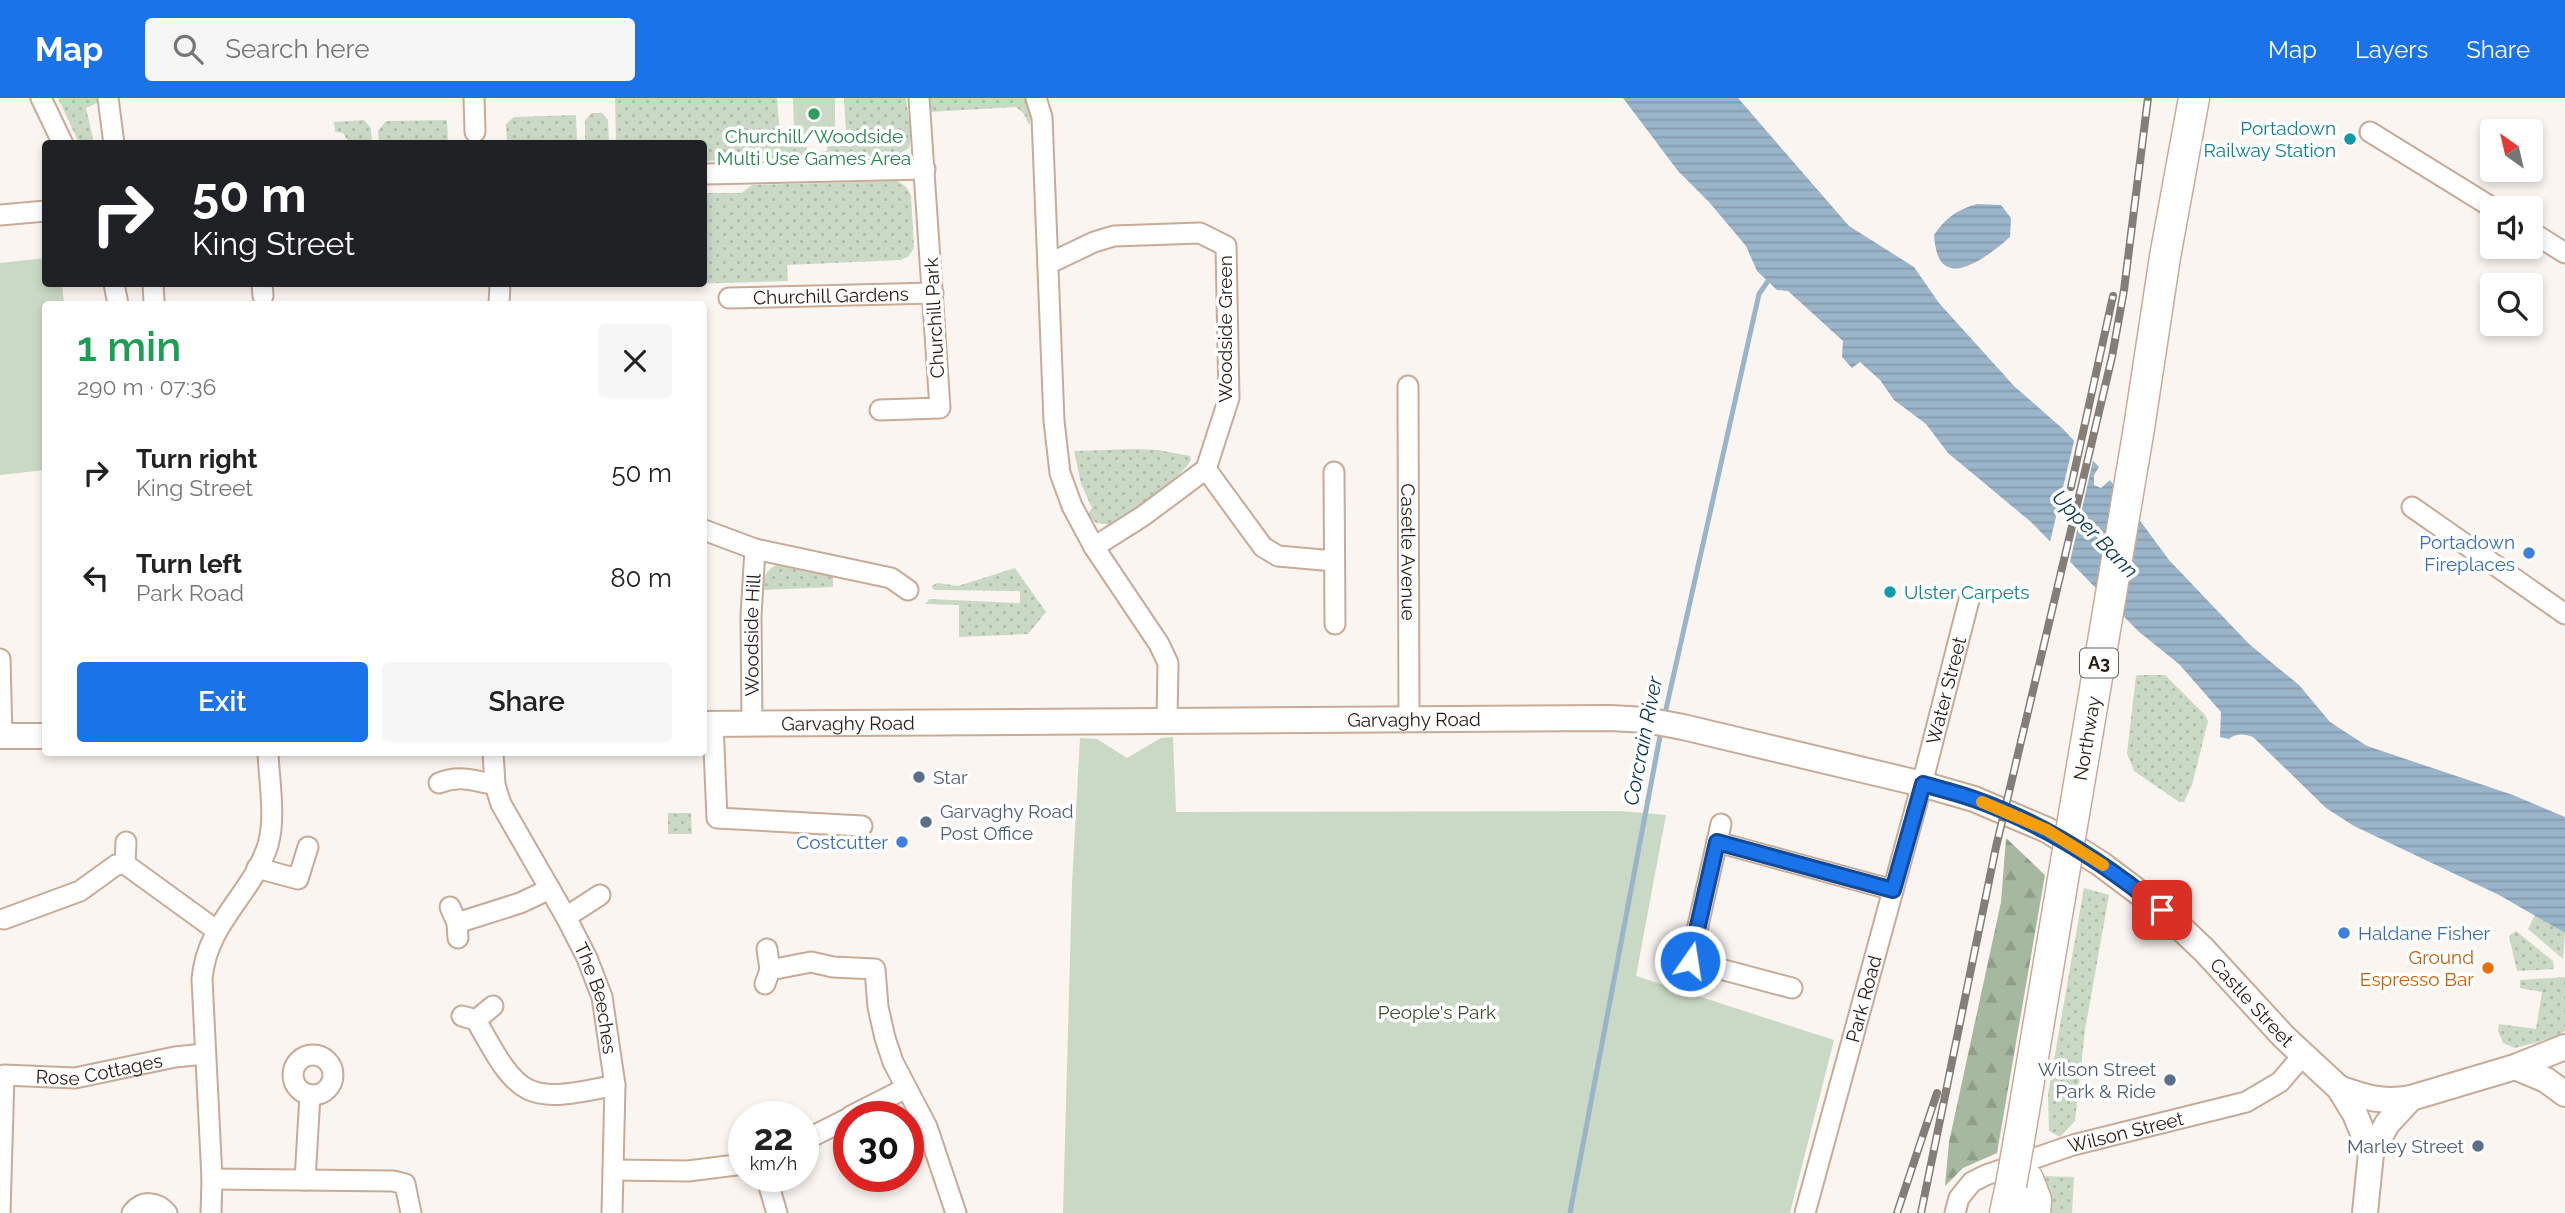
<!DOCTYPE html>
<html lang="en">
<head>
<meta charset="utf-8">
<style>
	body { margin:0; font-family:Raleway,sans-serif; background:#f6f6f6; color:#222; height:100vh; display:flex; flex-direction:column; font-size:26px; white-space:nowrap }
	* { box-sizing:border-box; margin:0 }
	p { font-size:23px; color:#767676 }
	.icon { flex:none; width:38px; height:38px; fill:none; stroke:currentColor; stroke-width:2; stroke-linecap:round; stroke-linejoin:round }
	.map { position:relative; flex:1; overflow:hidden }
	.side { position:absolute; left:42px; top:203px; width:665px; height:455px; display:flex; flex-direction:column; background:#fff; border-radius:7px; box-shadow:0 4px 10px #0003 }
	.side>* { flex:none }
	.hud { position:absolute; left:42px; top:42px; width:665px; height:147px; border-radius:7px; box-shadow:0 4px 10px #0003; background:#202124; color:#fff; overflow:hidden }
	.needle { width:46px; rotate:326deg }
	.controls { position:absolute; left:2480px; top:21px; display:grid; gap:14px }
	.controls a { display:grid; place-items:center; width:63px; height:63px; border-radius:7px; background:#fff; box-shadow:0 4px 10px #0003; font-size:35px }
	.speed { position:absolute; left:728px; top:1003px; display:flex; gap:14px; font-size:35px; font-weight:700; text-align:center }
	.speed>* { display:grid; place-content:center; width:91px; height:91px; border-radius:50%; background:#fff; box-shadow:0 4px 10px #0003; line-height:1 }
	.speed small { font-size:18px; font-weight:400 }
	.speed .limit { border:10px solid #d22; background:#fff; color:#111 }
	.pin { position:absolute; display:grid; place-items:center; width:60px; height:60px; color:#fff; margin:-30px; border-radius:14px; box-shadow:0 4px 10px #0006 }
	.me { position:absolute; width:77px; margin:-38px; rotate:13deg; stroke-linejoin:round; filter:drop-shadow(0 0 5px #0008) }
	.turn { display:flex; align-items:center; gap:24px; height:147px; padding:0 35px; font-size:32px }
	.turn .icon { width:91px; height:91px; stroke-width:2.5 }
	.turn b { display:block; font-size:49px; line-height:60px }
	.round { display:grid; place-items:center; flex:none; width:74px; height:74px; border-radius:7px; background:#f6f6f6 }
	.overview { display:flex; align-items:center; justify-content:space-between; height:119px; padding:0 35px }
	h1 { font-size:42px; font-weight:600; line-height:52px; color:#1e9e55 }
	.primary-button { display:flex; gap:14px; margin-top:auto; padding:14px 35px }
	.primary-button a { flex:1; height:80px; border-radius:7px; background:#1a73e8; color:#fff; font-size:28px; font-weight:600; line-height:80px; text-align:center }
	.primary-button a+a { background:#f6f6f6; color:#222 }
	ul { padding:0; list-style:none }
	li { display:flex; align-items:center; gap:21px; height:105px; padding:0 35px }
	li div { flex:1 }
	li b { display:block; font-size:26px }
	li em { font-style:normal }
	header { display:flex; align-items:center; gap:42px; box-sizing:border-box; height:98px; padding:0 35px; background:#1a73e8; color:#fff }
	header strong { font-size:33px }
	nav { display:flex; gap:38px; margin-inline-start:auto; font-size:24px }
	.search { width:490px; height:63px; background:#f6f6f6; display:flex; align-items:center; gap:18px; box-sizing:border-box; padding:0 24px; border-radius:7px; color:#767676; font-size:26px }
	.map>svg:first-child { display:block }
	.grass { fill:url(#grass-dots) }
	.forest { fill:url(#forest-firs) }
	.park { fill:#cad9c5 }
	.water { fill:url(#water-rules) }
	.pier { fill:#fbf5f1 }
	.lines { fill:none; stroke-linecap:round; stroke-linejoin:round }
	.stream { stroke:#9ab4c9; stroke-width:5 }
	.minor-casing { stroke:#c7ab97; stroke-width:23 }
	.major-casing { stroke:#c7ab97; stroke-width:28 }
	.highway-casing { stroke:#c7ab97; stroke-width:33 }
	.minor { stroke:#fff; stroke-width:19 }
	.major { stroke:#fff; stroke-width:24 }
	.highway { stroke:#fff; stroke-width:30 }
	.rail-casing { stroke:#857d77; stroke-width:8 }
	.rail { stroke:#fff; stroke-width:5; stroke-dasharray:16; stroke-linecap:butt }
	.highway-bridge-casing { stroke:#c7ab97; stroke-width:33; stroke-linecap:butt }
	.highway-bridge { stroke:#fff; stroke-width:30 }
	.route-casing { stroke:#114b97; stroke-width:18 }
	.route { stroke:#1a73e8; stroke-width:12 }
	.slow { stroke:#f59e0b; stroke-width:12 }
	.leisure-dot { fill:#2e9e5b; stroke:#fff; stroke-width:2.5 }
	.culture-dot { fill:#0f9aa8; stroke:#fff; stroke-width:2.5 }
	.shop-dot { fill:#3f7fe0; stroke:#fff; stroke-width:2.5 }
	.service-dot { fill:#5c6f8a; stroke:#fff; stroke-width:2.5 }
	.food-dot { fill:#e8710a; stroke:#fff; stroke-width:2.5 }
	.labels { text-anchor:middle; stroke-width:7; stroke-linejoin:round; paint-order:stroke }
	.shield { fill:#fff; stroke:#67605a; stroke-width:2 }
	.shield-label { font-size:18px; font-weight:bold; fill:#261c14 }
	.culture-label { font-size:19px; fill:#0d838f; stroke:#fff; text-anchor:end }
	.leisure-label { font-size:19px; fill:#27864d; stroke:#fff }
	.street-label { font-size:19px; fill:#261c14; stroke:#fff }
	.shop-label { font-size:19px; fill:#366cbe; stroke:#fff; text-anchor:end }
	.service-label { font-size:19px; fill:#4e5e75; stroke:#fff; text-anchor:start }
	.food-label { font-size:19px; fill:#c56008; stroke:#fff; text-anchor:end }
	.park-label { font-size:19px; fill:#36532c; stroke:#fff }
	.water-label { font-size:21px; font-style:italic; fill:#0a3a57; stroke:#fff }
</style>
</head>
<body>
<header>
<strong>Map</strong>
<div class="search"><svg class="icon" aria-label="search" viewBox="0 0 24 24"><circle cx="10" cy="10" r="6"/><path d="M15 15l6 6"/></svg>Search here</div>
<nav><a>Map</a><a>Layers</a><a>Share</a></nav>
</header>
<div class="map">
<svg width="2565" height="1115" viewBox="0 0 2565 1115">
	<defs>
		<pattern id="grass-dots" width="8" height="8" patternUnits="userSpaceOnUse" patternTransform="scale(1.75)"><rect width="8" height="8" fill="#cad9c5"/><path d="M2 2h.1M6 6h.1" fill="none" stroke="#adbaa8" stroke-width="1.8" stroke-linecap="round"/></pattern>
		<pattern id="forest-firs" width="22" height="20" patternUnits="userSpaceOnUse" patternTransform="scale(1.75)"><rect width="22" height="20" fill="#a6b9a0"/><path d="M5 1l3.5 6h-7zM16 11l3.5 6h-7z" fill="#8f9e89"/></pattern>
		<pattern id="water-rules" width="6" height="5" patternUnits="userSpaceOnUse" patternTransform="scale(1.75)"><rect width="6" height="5" fill="#9ab4c9"/><path d="M0 2.5h6" fill="none" stroke="#859aac"/></pattern>
	</defs>
	<rect width="100%" height="100%" fill="#fbf5f1"/>
	<g class="grass">
		<path d="M 58,0 L 101,0 L 97,5 L 86,10 L 94,45 L 79,45 Z"/>
		<path d="M 615,0 L 777,0 L 781,48 L 807,49 L 808,59 L 704,63 L 704,46 L 616,45 Z"/>
		<path d="M 844,0 L 906,0 L 911,37 L 909,50 L 897,57 L 819,61 L 819,54 L 827,53 L 827,48 L 847,48 Z"/>
		<path d="M 928,0 L 1026,0 L 1032,20 L 1029,27 L 1024,16 L 1016,9 L 929,14 Z"/>
		<path d="M 592,15 L 602,15 L 608,22 L 609,45 L 585,45 L 585,22 Z"/>
		<path d="M 576,17 L 577,45 L 507,45 L 506,26 L 514,19 Z"/>
		<path d="M 364,22 L 371,30 L 372,45 L 349,45 L 343,35 L 335,34 L 334,24 Z"/>
		<path d="M 447,22 L 448,45 L 379,45 L 378,33 L 386,23 Z"/>
		<path d="M 898,83 L 906,89 L 911,97 L 914,150 L 909,158 L 901,162 L 787,167 L 788,183 L 688,186 L 704,186 L 704,95 L 741,95 L 752,87 Z"/>
		<path d="M 1134,351 L 1158,352 L 1190,358 L 1191,362 C 1183,378 1130,418 1113,425 C 1107,427 1102,426 1096,425 L 1088,416 L 1092,410 L 1081,386 L 1074,353 Z"/>
		<path d="M 776,467 L 833,479 L 833,489 L 763,492 C 763,479 765,474 776,467 Z"/>
		<path d="M 1015,470 L 1046,514 L 1028,536 L 959,539 L 959,507 L 925,506 L 930,501 L 1020,505 L 1020,493 L 934,492 L 931,488 L 938,485 L 958,488 Z"/>
		<path d="M 2138,577 L 2165,577 L 2205,617 L 2208,623 L 2192,687 L 2184,704 L 2179,704 L 2134,673 L 2127,655 L 2136,578 Z"/>
		<path d="M 668,715 L 691,715 L 692,736 L 668,736 Z"/>
		<path d="M 2084,790 L 2109,797 L 2085,932 L 2075,1023 L 2060,1039 L 2049,1033 L 2048,996 Z"/>
		<path d="M 2535,817 L 2565,835 L 2563,861 L 2528,831 Z"/>
		<path d="M 2516,833 L 2553,863 L 2554,871 L 2517,873 L 2509,838 Z"/>
		<path d="M 2565,879 L 2565,933 L 2556,939 L 2515,950 L 2503,945 L 2498,933 L 2499,926 L 2536,931 L 2542,894 L 2520,890 L 2520,882 Z"/>
		<path d="M 2043,1078 L 2074,1079 L 2072,1115 L 2040,1115 Z"/>
	</g>
	<path class="forest" d="M 2006,740 L 2045,777 L 1997,1055 L 1963,1070 L 1945,1088 L 1949,1044 L 2001,804 Z"/>
	<g class="park">
		<path d="M 793,0 L 835,0 L 835,31 L 831,36 L 819,36 L 819,39 L 798,37 L 794,33 Z"/>
		<path d="M 45,160 L 46,186 L 62,186 L 64,206 L 46,206 L 45,372 L 0,377 L 0,165 Z"/>
		<path d="M 1173,639 L 1176,714 L 1621,713 L 1666,717 L 1636,878 L 1834,942 L 1790,1115 L 1063,1115 L 1072,786 L 1080,640 L 1097,641 L 1127,660 L 1161,640 Z"/>
	</g>
	<g class="water">
		<path d="M 1623,0 L 1738,0 L 1849,128 L 1914,169 L 1939,205 L 2014,288 L 2063,331 L 2099,369 L 2094,377 L 2094,387 L 2101,390 L 2110,382 L 2169,462 L 2249,546 L 2299,587 L 2330,624 L 2367,648 L 2513,697 L 2565,719 L 2565,835 L 2499,797 L 2354,728 L 2326,710 L 2253,639 C 2244,636 2237,635 2229,641 L 2220,639 L 2221,614 L 2179,566 L 2138,533 L 2031,424 L 1948,355 L 1926,326 L 1894,302 L 1880,282 L 1860,264 L 1852,270 L 1842,259 L 1843,243 L 1788,193 L 1777,192 L 1757,173 L 1746,148 L 1709,104 L 1678,73 Z"/>
		<path d="M 1977,106 L 2001,107 L 2011,120 L 2010,139 C 1998,150 1963,179 1946,168 C 1936,162 1935,147 1934,137 C 1946,120 1956,112 1977,106 Z"/>
	</g>
	<path class="pier" d="M 2075,339 L 2094,358 L 2069,468 L 2049,448 Z"/>
	<g class="lines">
		<g class="stream">
			<path d="M 1664,620 L 1759,196 L 1768,183"/>
			<path d="M 1570,1115 L 1661,633"/>
		</g>
		<defs>
			<g id="minor">
				<path d="M 41,0 L 63,46"/>
				<path d="M 108,0 L 114,46"/>
				<path d="M 474,0 L 475,34"/>
				<path d="M 1036,0 L 1042,19 L 1054,323 L 1060,375 L 1072,408 L 1094,449 L 1159,546 L 1168,565 L 1167,623"/>
				<path d="M 2370,34 L 2493,110"/>
				<path d="M 704,76 L 925,71"/>
				<path d="M 0,117 L 46,113"/>
				<path d="M 2530,133 L 2565,155"/>
				<path d="M 1048,166 L 1094,144 L 1114,138 L 1200,135 L 1226,148 L 1229,300 L 1206,371 L 1143,418 L 1094,449"/>
				<path d="M 114,186 L 118,206"/>
				<path d="M 153,186 L 154,203"/>
				<path d="M 262,186 L 263,198"/>
				<path id="s1" d="M 729,200 L 933,195"/>
				<path d="M 499,206 L 500,186"/>
				<path id="s2" d="M 1408,288 L 1409,622"/>
				<path d="M 880,312 L 940,310 L 919,0"/>
				<path d="M 1206,371 L 1263,449 L 1278,458 L 1334,463"/>
				<path d="M 1334,374 L 1335,526"/>
				<path d="M 2412,409 L 2565,516"/>
				<path d="M 704,432 L 755,451 L 891,480 L 908,492"/>
				<path d="M 0,561 L 2,638"/>
				<path id="s3" d="M 752,625 L 751,518 L 755,451"/>
				<path d="M 713,626 L 717,720 L 862,728"/>
				<path id="s4" d="M 493,654 L 495,687 L 501,706 L 566,819 L 587,860 L 602,899 L 615,987 L 612,1115"/>
				<path d="M 439,685 C 459,677 474,682 495,687"/>
				<path d="M 1721,726 L 1690,863 L 1792,890"/>
				<path d="M 1717,744 L 1893,792"/>
				<path d="M 125,766 L 126,744"/>
				<path d="M 257,770 L 298,781 L 308,749"/>
				<path d="M 450,809 L 457,825 L 458,840"/>
				<path d="M 566,819 L 600,797"/>
				<path d="M 4,821 L 80,793 L 116,767 L 125,766 L 216,832"/>
				<path d="M 457,825 L 520,805 L 550,791"/>
				<path d="M 770,872 L 811,864 L 833,869 L 875,871 L 878,909 L 885,940 L 893,964 L 927,1029 L 956,1115"/>
				<path d="M 765,886 L 770,872 L 767,851"/>
				<path d="M 462,918 L 476,922 L 493,908"/>
				<path d="M 476,922 C 519,1000 525,1007 615,987"/>
				<circle cx="313" cy="977" r="20"/>
				<path d="M 851,1018 L 906,990"/>
				<path d="M 803,1043 L 849,1020"/>
				<path d="M 613,1072 L 688,1073 L 744,1066"/>
				<path d="M 766,1078 L 777,1115"/>
				<path d="M 212,1081 L 393,1083 L 405,1086 L 411,1115"/>
				<path d="M 305,1082 L 310,997"/>
				<path id="s5" d="M 0,1115 L 4,977 L 75,980 L 175,959 L 205,956"/>
				<path d="M 132,1115 C 142,1102 157,1103 167,1115"/>
				<path d="M 211,1115 L 212,1081 L 202,881 C 207,824 252,797 268,747 C 276,719 269,683 268,654"/>
				<path id="s6" d="M 1805,1115 L 1922,686 L 1970,498"/>
				<path id="s7" d="M 1955,1115 L 1959,1100 L 1972,1084 L 1986,1077 L 2073,1047 L 2246,1004 L 2280,984 L 2303,957"/>
			</g>
			<g id="major">
				<path id="s8" d="M 704,626 L 1610,620 L 1646,622 L 1683,629 L 1922,686 L 1974,701 L 2047,732 L 2101,766 L 2162,812 L 2204,852 L 2284,939 L 2339,990 L 2355,1016 L 2371,1055 L 2365,1115"/>
				<path d="M 0,638 L 46,638"/>
				<path d="M 2515,969 L 2546,982 L 2565,996"/>
				<path d="M 2339,990 C 2367,1000 2382,1005 2411,1000"/>
				<path d="M 2371,1055 L 2387,1026 L 2411,1000 L 2515,969 L 2565,949"/>
			</g>
			<g id="highway">
				<path d="M 2139,330 L 2165,159 L 2194,0"/>
				<path d="M 2019,1042 L 2060,799"/>
				<path d="M 2028,1081 L 2036,1102 L 2035,1115"/>
				<path d="M 2005,1115 L 2011,1087"/>
			</g>
		</defs>
		<use href="#minor" class="minor-casing"/>
		<use href="#major" class="major-casing"/>
		<use href="#highway" class="highway-casing"/>
		<use href="#minor" class="minor"/>
		<use href="#major" class="major"/>
		<use href="#highway" class="highway"/>
		<defs>
			<g id="rail">
				<path d="M 2071,389 L 2113,198"/>
				<path d="M 1897,1115 L 1937,995"/>
				<path d="M 1921,1115 L 1996,749 L 2112,259 L 2124,192 L 2148,0"/>
			</g>
		</defs>
		<use href="#rail" class="rail-casing"/>
		<use href="#rail" class="rail"/>
		<defs>
			<g id="highway-bridge">
				<path id="s9" d="M 2060,799 L 2139,330"/>
				<path d="M 2011,1087 L 2019,1042"/>
			</g>
		</defs>
		<use href="#highway-bridge" class="highway-bridge-casing"/>
		<use href="#highway-bridge" class="highway-bridge"/>
	</g>
	<g class="lines">
		<defs>
			<path id="route" d="M 1690,863 L 1717,744 L 1893,792 L 1923,686 C 1940,691 1957,695 1974,701 C 2043,725 2106,766 2162,812"/>
		</defs>
		<use href="#route" class="route-casing"/>
		<use href="#route" class="route"/>
		<path class="slow" d="M 1982,704 L 2047,732 L 2103,767"/>
	</g>
	<circle class="leisure-dot" cx="814" cy="16" r="7"/>
	<g class="culture-dot">
		<circle cx="2350" cy="41" r="7"/>
		<circle cx="1890" cy="494" r="7"/>
	</g>
	<g class="shop-dot">
		<circle cx="2529" cy="455" r="7"/>
		<circle cx="902" cy="744" r="7"/>
		<circle cx="2344" cy="835" r="7"/>
	</g>
	<g class="service-dot">
		<circle cx="919" cy="679" r="7"/>
		<circle cx="926" cy="724" r="7"/>
		<circle cx="2170" cy="982" r="7"/>
		<circle cx="2478" cy="1048" r="7"/>
	</g>
	<circle class="food-dot" cx="2488" cy="870" r="7"/>
	<g class="labels">
		<rect class="shield" x="2080" y="550.5" width="38" height="29" rx="5"/>
		<g class="shield-label">
			<text x="2099" y="571">A3</text>
		</g>
		<g class="culture-label">
			<text x="2336" y="37">Portadown<tspan x="2336" dy="22">Railway Station</tspan></text>
			<text x="1904" y="501" text-anchor="start">Ulster Carpets</text>
		</g>
		<g class="leisure-label">
			<text x="814" y="45">Churchill/Woodside<tspan x="814" dy="22">Multi Use Games Area</tspan></text>
		</g>
		<g class="street-label">
			<text dy="7" stroke="none"><textPath href="#s1" startOffset="102">Churchill Gardens</textPath></text>
			<text transform="translate(934 220) rotate(-93)" y="7">Churchill Park</text>
			<text transform="translate(1225 231) rotate(-90)" y="7">Woodside Green</text>
			<text dy="7" stroke="none"><textPath href="#s2" startOffset="166">Casetle Avenue</textPath></text>
			<text dy="7" stroke="none"><textPath href="#s3" startOffset="88">Woodside Hill</textPath></text>
			<text dy="7" stroke="none"><textPath href="#s6" startOffset="541">Water Street</textPath></text>
			<text dy="7" stroke="none"><textPath href="#s8" startOffset="710">Garvaghy Road</textPath></text>
			<text dy="7" stroke="none"><textPath href="#s8" startOffset="144">Garvaghy Road</textPath></text>
			<text dy="7" stroke="none"><textPath href="#s9" startOffset="161">Northway</textPath></text>
			<text dy="7" stroke="none"><textPath href="#s6" startOffset="222">Park Road</textPath></text>
			<text dy="7" stroke="none"><textPath href="#s4" startOffset="271">The Beeches</textPath></text>
			<text dy="7" stroke="none"><textPath href="#s8" startOffset="1628">Castle Street</textPath></text>
			<text dy="7" stroke="none"><textPath href="#s5" startOffset="234">Rose Cottages</textPath></text>
			<text dy="7" stroke="none"><textPath href="#s7" startOffset="198">Wilson Street</textPath></text>
		</g>
		<g class="shop-label">
			<text x="2515" y="451">Portadown<tspan x="2515" dy="22">Fireplaces</tspan></text>
			<text x="888" y="751">Costcutter</text>
			<text x="2358" y="842" text-anchor="start">Haldane Fisher</text>
		</g>
		<g class="service-label">
			<text x="933" y="686">Star</text>
			<text x="940" y="720">Garvaghy Road<tspan x="940" dy="22">Post Office</tspan></text>
			<text x="2156" y="978" text-anchor="end">Wilson Street<tspan x="2156" dy="22">Park &amp; Ride</tspan></text>
			<text x="2464" y="1055" text-anchor="end">Marley Street</text>
		</g>
		<g class="food-label">
			<text x="2474" y="866">Ground<tspan x="2474" dy="22">Espresso Bar</tspan></text>
		</g>
		<g class="park-label">
			<text x="1437" y="921">People's Park</text>
		</g>
		<g class="water-label">
			<text transform="translate(2095 436) rotate(46)" y="7">Upper Bann</text>
			<text transform="translate(1643 643) rotate(-79)" y="7">Corcrain River</text>
		</g>
	</g>
</svg>
<div class="controls">
<a><svg class="needle" viewBox="-14 -14 28 28"><path d="M0-13l5 13h-10z" fill="#e53935"/><path d="M0 13l5-13h-10z" fill="#767676"/></svg></a>
<a><svg class="icon" aria-label="sound" viewBox="0 0 24 24"><path d="M4 9h4l5-4v14l-5-4H4zM17 9q2 3 0 6"/></svg></a>
<a><svg class="icon" aria-label="search" viewBox="0 0 24 24"><circle cx="10" cy="10" r="6"/><path d="M15 15l6 6"/></svg></a>
</div>
<div class="speed"><div>22<small>km/h</small></div><div class="limit">30</div></div>
<div class="pin" style="left:2162px;top:812px;background:#d93025"><svg class="icon" aria-label="arrive" viewBox="0 0 24 24"><path d="M6 21V4h12l-3 4 3 4H6"/></svg></div>
<svg class="me" style="left:1690px;top:863px" viewBox="-20 -20 40 40"><circle r="17" fill="#1a73e8" stroke="#fff" stroke-width="3"/><path d="M0-11L8 9 0 5-8 9z" fill="#fff"/></svg>
<div class="hud">
<div class="turn"><svg class="icon" aria-label="right" viewBox="0 0 24 24"><path d="M7 20v-9h11M14 6l5 5-5 5"/></svg><div><b>50 m</b>King Street</div></div>
</div>
<section class="side">
<div class="overview"><div><h1>1 min</h1><p>290 m · 07:36</p></div><a class="round"><svg class="icon" aria-label="close" viewBox="0 0 24 24"><path d="M6 6l12 12M18 6L6 18"/></svg></a></div>
<ul>
<li><svg class="icon" aria-label="right" viewBox="0 0 24 24"><path d="M7 20v-9h11M14 6l5 5-5 5"/></svg><div><b>Turn right</b><p>King Street</p></div><em>50 m</em></li>
<li><svg class="icon" aria-label="left" viewBox="0 0 24 24"><path d="M17 20v-9H6M10 6l-5 5 5 5"/></svg><div><b>Turn left</b><p>Park Road</p></div><em>80 m</em></li>
</ul>
<div class="primary-button"><a>Exit</a><a>Share</a></div>
</section>
</div>
</body>
</html>
